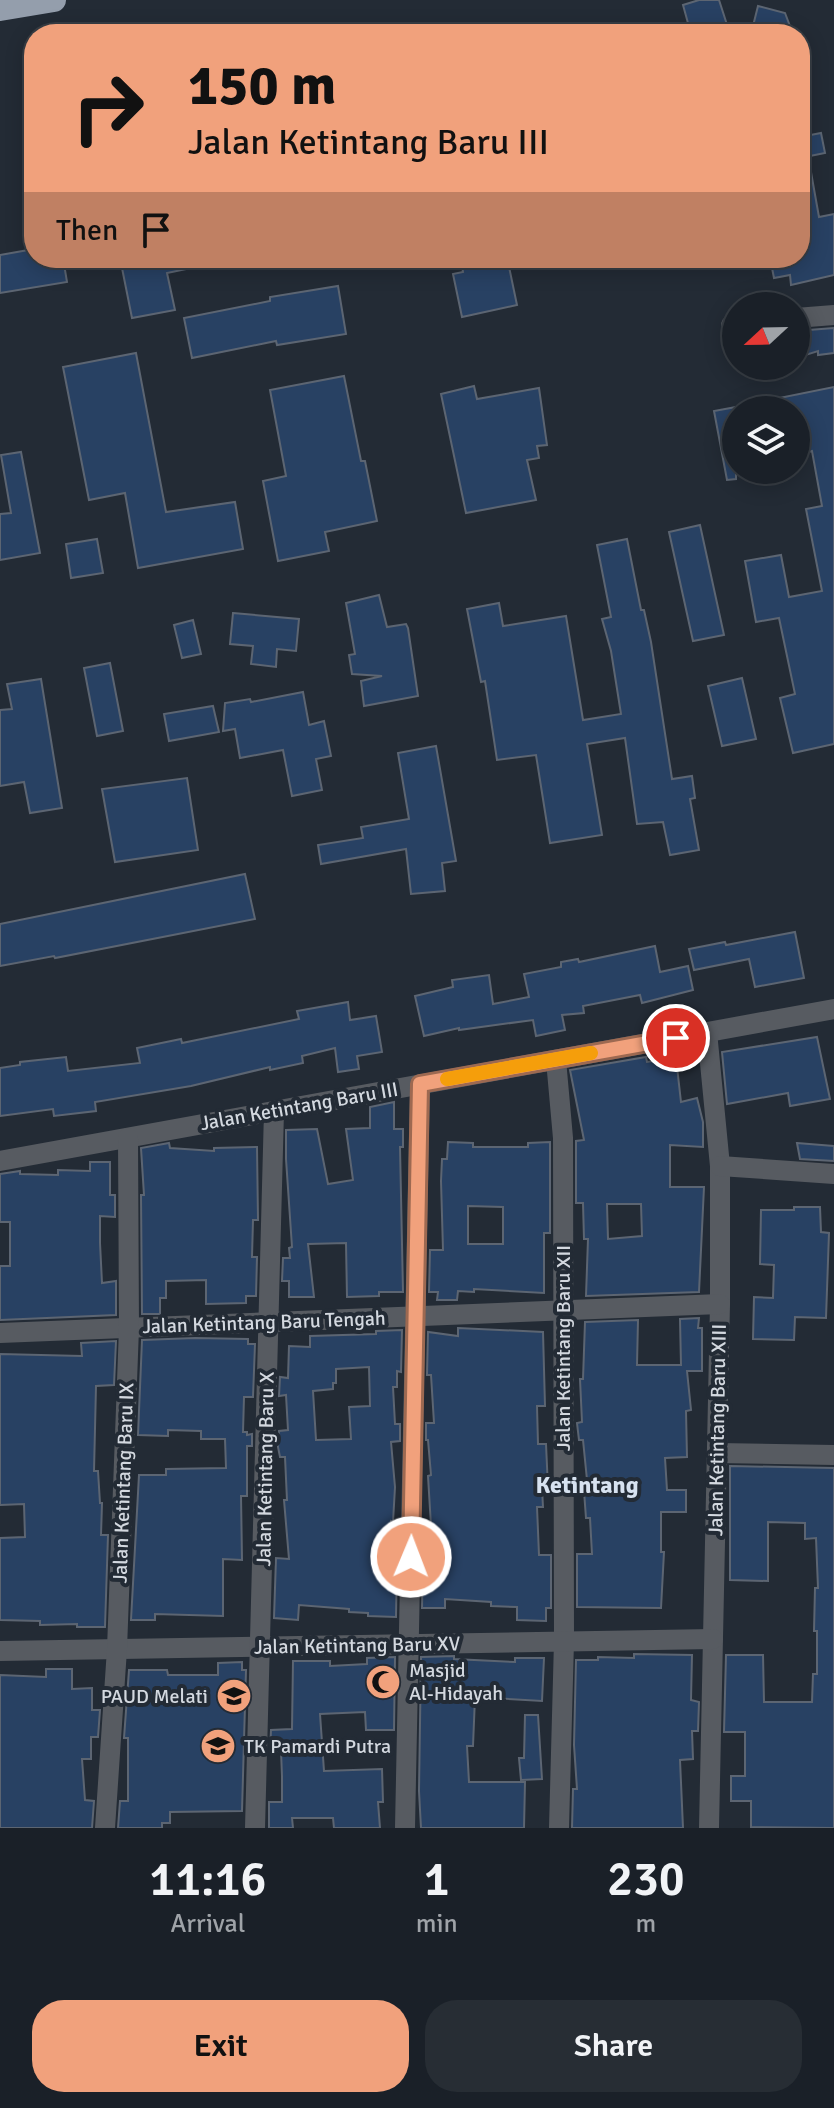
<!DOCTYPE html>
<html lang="en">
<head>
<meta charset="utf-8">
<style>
	body { margin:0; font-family:Signika,sans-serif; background:#272d34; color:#f1f3f6; height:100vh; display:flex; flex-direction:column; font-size:30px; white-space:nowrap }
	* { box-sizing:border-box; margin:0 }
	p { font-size:26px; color:#9fa3a8 }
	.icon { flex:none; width:44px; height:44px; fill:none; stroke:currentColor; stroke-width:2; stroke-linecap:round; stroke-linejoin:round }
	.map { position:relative; height:1828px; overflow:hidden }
	.drawer { display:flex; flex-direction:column; background:#1a2028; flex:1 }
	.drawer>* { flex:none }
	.top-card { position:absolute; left:24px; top:24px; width:786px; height:244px; border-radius:32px; box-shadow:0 4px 20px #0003,0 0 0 2px #383e45; background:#f1a17c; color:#111; overflow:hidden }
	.needle { width:52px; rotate:248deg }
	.buttons { position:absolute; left:722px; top:292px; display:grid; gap:16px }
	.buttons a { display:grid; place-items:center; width:88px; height:88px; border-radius:50%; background:#1a2028; box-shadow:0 4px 20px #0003,0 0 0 2px #383e45; font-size:40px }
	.pin { position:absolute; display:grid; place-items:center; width:68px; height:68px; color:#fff; margin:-34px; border:4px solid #fff; border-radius:50%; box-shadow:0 2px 8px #0007 }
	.me { position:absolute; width:88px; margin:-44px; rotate:1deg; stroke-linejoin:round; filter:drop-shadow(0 0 6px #0008) }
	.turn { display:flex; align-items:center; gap:28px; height:168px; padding:0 32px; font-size:36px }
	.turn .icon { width:104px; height:104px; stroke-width:2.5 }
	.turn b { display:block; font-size:56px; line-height:68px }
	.then { display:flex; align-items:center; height:76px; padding:0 32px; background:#0003; gap:16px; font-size:30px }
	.eta { display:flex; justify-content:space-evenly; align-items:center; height:136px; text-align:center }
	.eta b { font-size:48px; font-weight:600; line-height:56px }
	.button { display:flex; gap:16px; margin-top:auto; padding:16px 32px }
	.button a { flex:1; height:92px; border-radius:32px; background:#f1a17c; color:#111; font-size:32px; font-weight:600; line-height:92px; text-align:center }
	.button a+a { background:#272d34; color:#f1f3f6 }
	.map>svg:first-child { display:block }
	.building { fill:#284163; stroke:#5c6572; stroke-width:2; fill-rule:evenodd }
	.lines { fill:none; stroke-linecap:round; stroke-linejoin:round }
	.minor { stroke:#575b61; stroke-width:20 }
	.highway { stroke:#949eac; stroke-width:24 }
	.route-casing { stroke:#9d6951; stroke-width:20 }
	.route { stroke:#f1a17c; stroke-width:14 }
	.slow { stroke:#f59e0b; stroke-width:14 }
	.labels { text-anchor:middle; stroke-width:8; stroke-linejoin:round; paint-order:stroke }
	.street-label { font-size:20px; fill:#d3d8df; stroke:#232b35 }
	.poi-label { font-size:20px; fill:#d3d8df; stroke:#232b35; text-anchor:start }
	.quarter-label { font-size:24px; font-weight:bold; fill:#d7e2f0; stroke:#232b35 }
</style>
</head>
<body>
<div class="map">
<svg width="834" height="1828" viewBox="0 0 834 1828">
	<rect width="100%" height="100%" fill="#232b35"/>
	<g class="building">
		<path d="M 699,0 L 719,0 L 730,34 L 691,34 L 683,5 Z"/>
		<path d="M 758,6 L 785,13 L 793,34 L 751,34 Z"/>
		<path d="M 821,133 L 825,153 L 800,158 L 800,137 Z"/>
		<path d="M 809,161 L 819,217 L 834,214 L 834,275 L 791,285 L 790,275 L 774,278 L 770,258 L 800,258 L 800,162 Z"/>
		<path d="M 34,249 L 34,258 L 63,258 L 67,282 L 0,293 L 0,255 Z"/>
		<path d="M 120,258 L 200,258 L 201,266 L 167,273 L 175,310 L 132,318 Z"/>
		<path d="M 461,258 L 480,258 L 482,268 L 508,262 L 517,305 L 462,317 L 453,274 L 463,272 Z"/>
		<path d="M 338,286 L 346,334 L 277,345 L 276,341 L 192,358 L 184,318 L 270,301 L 270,297 Z"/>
		<path d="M 834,328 L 834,353 L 818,355 L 818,351 L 796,358 L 796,331 Z"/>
		<path d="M 136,353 L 166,512 L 235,502 L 243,549 L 138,568 L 125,493 L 89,500 L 63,367 Z"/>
		<path d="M 344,376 L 361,461 L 365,461 L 377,521 L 325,532 L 329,551 L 278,561 L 263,481 L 286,476 L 270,390 Z"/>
		<path d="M 474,386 L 477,399 L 539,388 L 547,445 L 537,446 L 539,458 L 527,460 L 536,500 L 466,513 L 441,394 Z"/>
		<path d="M 834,387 L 834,744 L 793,753 L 780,698 L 795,694 L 779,618 L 756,622 L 745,561 L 781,555 L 789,597 L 822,591 L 806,509 L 822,506 L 812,451 L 796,455 L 796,410 L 761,410 L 760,402 Z"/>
		<path d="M 736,407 L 736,479 L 727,480 L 714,411 Z"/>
		<path d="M 21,452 L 40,553 L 0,560 L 0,514 L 11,513 L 1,455 Z"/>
		<path d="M 700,525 L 724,635 L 693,641 L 669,532 Z"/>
		<path d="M 97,539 L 103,573 L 71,578 L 66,544 Z"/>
		<path d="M 627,539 L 641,610 L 644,610 L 651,642 L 672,779 L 692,776 L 695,798 L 690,799 L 699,850 L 670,855 L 663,822 L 637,824 L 625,738 L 587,744 L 602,835 L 550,843 L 536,755 L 497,760 L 485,681 L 481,682 L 467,609 L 499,603 L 503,626 L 566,616 L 583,720 L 621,714 L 611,651 L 602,619 L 611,617 L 597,545 Z"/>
		<path d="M 379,595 L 387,627 L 406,624 L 408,628 L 418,696 L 364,706 L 361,681 L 382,676 L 352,674 L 349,655 L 355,654 L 346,603 Z"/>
		<path d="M 233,613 L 299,619 L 296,651 L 277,649 L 276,667 L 251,664 L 253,646 L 230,644 Z"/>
		<path d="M 193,620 L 201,654 L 182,658 L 174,625 Z"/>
		<path d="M 110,663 L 123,731 L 97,736 L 84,668 Z"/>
		<path d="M 742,678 L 756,739 L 722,746 L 708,686 Z"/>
		<path d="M 41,679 L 62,808 L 30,813 L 24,782 L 0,786 L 0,710 L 12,709 L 7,684 Z"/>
		<path d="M 303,692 L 309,725 L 324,721 L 331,756 L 316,759 L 322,790 L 292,796 L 283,750 L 240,758 L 235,729 L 223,731 L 225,703 L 250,699 L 251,702 Z"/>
		<path d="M 213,706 L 219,732 L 169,741 L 164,714 Z"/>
		<path d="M 436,746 L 456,861 L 442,863 L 445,891 L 411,894 L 406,849 L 321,864 L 318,845 L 363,838 L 361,827 L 409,819 L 398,753 Z"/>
		<path d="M 187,778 L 198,850 L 115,862 L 102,789 Z"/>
		<path d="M 245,874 L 255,919 L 55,958 L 54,956 L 0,966 L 0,924 Z"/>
		<path d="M 795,932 L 804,978 L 755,987 L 749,959 L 694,970 L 689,949 L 725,942 L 726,945 Z"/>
		<path d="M 655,946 L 660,972 L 688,966 L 693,990 L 642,1003 L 640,995 L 583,1006 L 584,1013 L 562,1015 L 565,1030 L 536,1036 L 533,1020 L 459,1030 L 459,1028 L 424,1036 L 415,996 L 453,987 L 452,980 L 489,975 L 493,1004 L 529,997 L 524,974 L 561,967 L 561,962 L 578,959 L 579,962 Z"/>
		<path d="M 348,1002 L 350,1020 L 376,1016 L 382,1052 L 357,1056 L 359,1069 L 338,1072 L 335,1048 L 302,1056 L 303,1063 L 270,1070 L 270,1067 L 191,1086 L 95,1102 L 96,1111 L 54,1116 L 53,1109 L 0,1116 L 0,1068 L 20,1065 L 20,1062 L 66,1057 L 68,1071 L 140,1063 L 137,1048 L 181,1039 L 182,1043 L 299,1019 L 297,1011 Z"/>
		<path d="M 817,1037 L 830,1099 L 790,1106 L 788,1093 L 727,1104 L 722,1052 Z"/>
		<path d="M 646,1057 L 647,1062 L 676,1058 L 681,1102 L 697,1098 L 703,1122 L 703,1147 L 670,1145 L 670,1187 L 704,1187 L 699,1292 L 586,1296 L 588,1239 L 584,1239 L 583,1203 L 576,1203 L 576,1141 L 584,1140 L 570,1070 ZM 607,1204 L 641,1204 L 642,1236 L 608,1239 Z"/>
		<path d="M 394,1102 L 394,1129 L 403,1129 L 403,1147 L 400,1147 L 403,1292 L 379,1292 L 379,1296 L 347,1297 L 346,1243 L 308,1244 L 314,1297 L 289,1297 L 289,1281 L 282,1281 L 283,1258 L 290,1258 L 289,1248 L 292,1247 L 286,1159 L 286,1130 L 317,1129 L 328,1184 L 353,1180 L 346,1129 L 370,1128 L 370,1107 Z"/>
		<path d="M 448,1142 L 473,1143 L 473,1147 L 528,1147 L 528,1143 L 550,1142 L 550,1233 L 544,1233 L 544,1293 L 474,1289 L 474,1292 L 458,1291 L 457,1300 L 437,1300 L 438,1292 L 429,1292 L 430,1250 L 443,1250 L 441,1181 L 442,1159 L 447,1159 ZM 468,1206 L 503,1207 L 503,1244 L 468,1244 Z"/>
		<path d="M 169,1143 L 170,1148 L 214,1151 L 214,1148 L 257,1147 L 258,1220 L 253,1220 L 252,1257 L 257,1257 L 256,1296 L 246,1296 L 246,1303 L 206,1304 L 206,1280 L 166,1281 L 166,1298 L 160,1298 L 160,1314 L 142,1314 L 141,1195 L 144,1195 L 141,1148 Z"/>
		<path d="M 797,1143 L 834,1146 L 834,1161 L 800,1159 Z"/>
		<path d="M 90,1162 L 110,1162 L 110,1195 L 115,1195 L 115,1217 L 100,1216 L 100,1243 L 102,1283 L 116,1281 L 116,1315 L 0,1320 L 0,1266 L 10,1266 L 10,1222 L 0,1222 L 0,1174 L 20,1171 L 20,1174 L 58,1175 L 58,1170 L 90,1171 Z"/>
		<path d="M 794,1207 L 820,1207 L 821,1232 L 829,1233 L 826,1318 L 795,1317 L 794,1340 L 753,1339 L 754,1297 L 773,1298 L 774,1265 L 760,1264 L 761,1210 L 794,1210 Z"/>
		<path d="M 699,1318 L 698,1328 L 702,1328 L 702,1371 L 687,1371 L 691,1410 L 686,1411 L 687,1457 L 665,1458 L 667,1490 L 686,1490 L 686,1512 L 661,1512 L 661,1552 L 664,1552 L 661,1608 L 577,1607 L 577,1554 L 592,1554 L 590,1518 L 586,1518 L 584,1491 L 588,1490 L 583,1440 L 579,1440 L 577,1423 L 582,1422 L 580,1379 L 583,1379 L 585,1322 L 638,1320 L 637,1365 L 681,1365 L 680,1319 Z"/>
		<path d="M 458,1328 L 543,1332 L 545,1406 L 537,1406 L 538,1444 L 546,1444 L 548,1488 L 542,1488 L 543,1507 L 537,1507 L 539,1555 L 551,1555 L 551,1608 L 546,1608 L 546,1621 L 517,1620 L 517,1607 L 491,1606 L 491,1602 L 445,1599 L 445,1608 L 422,1608 L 423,1559 L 433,1559 L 428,1476 L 431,1475 L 428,1440 L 426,1440 L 426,1423 L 434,1423 L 431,1375 L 427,1375 L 428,1332 L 458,1336 Z"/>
		<path d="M 402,1330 L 401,1372 L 397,1371 L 397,1387 L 393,1387 L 395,1424 L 400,1424 L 400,1441 L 391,1442 L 395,1487 L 393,1522 L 391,1521 L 391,1558 L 397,1558 L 396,1617 L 368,1616 L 368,1613 L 349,1612 L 349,1609 L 299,1605 L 298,1620 L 274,1618 L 276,1558 L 289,1559 L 284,1500 L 287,1500 L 285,1457 L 280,1457 L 278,1447 L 279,1431 L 288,1430 L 286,1395 L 279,1396 L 280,1377 L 288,1378 L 289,1346 L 310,1347 L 310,1336 L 376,1334 L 376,1331 ZM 369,1367 L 370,1406 L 349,1407 L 351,1439 L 316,1440 L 313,1391 L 333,1389 L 333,1383 L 336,1383 L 336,1369 Z"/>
		<path d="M 195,1338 L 248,1339 L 248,1344 L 255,1344 L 253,1397 L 244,1397 L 243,1432 L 247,1432 L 247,1435 L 252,1434 L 252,1446 L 247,1446 L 247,1496 L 241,1496 L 242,1560 L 223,1559 L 223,1616 L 155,1614 L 155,1620 L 131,1620 L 139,1475 L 166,1475 L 166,1469 L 226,1468 L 225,1439 L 201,1439 L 201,1431 L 168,1430 L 168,1436 L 138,1435 L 142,1340 Z"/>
		<path d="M 116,1341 L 114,1385 L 96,1386 L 94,1471 L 98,1471 L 100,1503 L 102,1503 L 101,1535 L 108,1535 L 105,1627 L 77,1627 L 77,1624 L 40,1625 L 40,1621 L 0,1620 L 0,1538 L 25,1537 L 24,1504 L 0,1505 L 0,1354 L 82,1356 L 81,1343 Z"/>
		<path d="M 730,1466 L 834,1468 L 834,1828 L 751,1827 L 751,1801 L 731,1801 L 731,1776 L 745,1776 L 745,1732 L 724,1732 L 726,1655 L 763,1655 L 764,1702 L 812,1702 L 813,1674 L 817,1674 L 817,1631 L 814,1631 L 815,1588 L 818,1588 L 816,1538 L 805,1539 L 805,1523 L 768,1522 L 768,1581 L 730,1580 Z"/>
		<path d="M 634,1654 L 692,1655 L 691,1700 L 699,1702 L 698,1731 L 692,1731 L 693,1759 L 680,1760 L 683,1828 L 572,1828 L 573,1789 L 577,1789 L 574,1745 L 576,1660 L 598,1660 L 598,1657 L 634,1658 Z"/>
		<path d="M 454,1656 L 454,1659 L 515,1662 L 515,1658 L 544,1658 L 542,1701 L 475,1697 L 473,1746 L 467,1746 L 469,1782 L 525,1782 L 524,1828 L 421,1828 L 419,1791 L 421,1657 Z"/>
		<path d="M 395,1657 L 394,1730 L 366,1730 L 365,1712 L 320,1714 L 324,1771 L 382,1769 L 383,1802 L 378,1802 L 380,1828 L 334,1828 L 333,1818 L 292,1818 L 293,1828 L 269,1828 L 269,1802 L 282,1802 L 282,1776 L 281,1751 L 270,1752 L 271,1730 L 292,1729 L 293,1661 L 330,1661 L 330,1666 L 367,1664 L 367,1658 Z"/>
		<path d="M 242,1662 L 242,1670 L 246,1670 L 242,1811 L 170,1812 L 170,1823 L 162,1823 L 162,1828 L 118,1828 L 120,1801 L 128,1801 L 128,1738 L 124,1738 L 129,1670 L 167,1670 L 168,1675 L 218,1675 L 218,1663 Z"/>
		<path d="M 46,1669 L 72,1669 L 72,1689 L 92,1688 L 92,1710 L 100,1710 L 98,1737 L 91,1737 L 91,1759 L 82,1759 L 85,1800 L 94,1801 L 92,1828 L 0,1828 L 0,1675 L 46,1677 Z"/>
		<path d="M 525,1715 L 538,1715 L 542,1779 L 521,1780 L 519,1758 L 524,1758 Z"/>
	</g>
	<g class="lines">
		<g class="minor">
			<path d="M 796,318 L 834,315"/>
			<path d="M 731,325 L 736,324"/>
			<path d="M 707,1032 L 720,1166 L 720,1304 L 709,1828"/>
			<path d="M 556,1060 L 563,1138 L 564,1641 L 559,1828"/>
			<path d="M 0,1161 L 834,1009"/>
			<path d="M 720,1166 L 834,1174"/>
			<path d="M 0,1333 L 720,1304"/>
			<path d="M 717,1453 L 834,1455"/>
			<path d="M 0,1651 L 713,1639"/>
			<path d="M 105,1828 L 117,1649 L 129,1328 L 128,1138"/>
			<path d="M 255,1828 L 274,1111"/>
			<path d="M 405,1828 L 420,1084"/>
		</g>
		<path class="highway" d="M 0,9 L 54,0"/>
	</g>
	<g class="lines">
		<defs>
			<path id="route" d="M 411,1557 L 420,1084 L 676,1038"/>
		</defs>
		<use href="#route" class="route-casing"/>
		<use href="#route" class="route"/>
		<path class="slow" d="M 447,1079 L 591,1053"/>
	</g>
	<defs>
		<symbol id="mosque-disc" viewBox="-11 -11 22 22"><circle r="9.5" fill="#f1a17c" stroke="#232b35"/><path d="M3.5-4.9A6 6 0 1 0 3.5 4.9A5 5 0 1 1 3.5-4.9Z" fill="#111"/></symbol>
		<symbol id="school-disc" viewBox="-11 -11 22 22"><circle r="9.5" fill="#f1a17c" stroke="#232b35"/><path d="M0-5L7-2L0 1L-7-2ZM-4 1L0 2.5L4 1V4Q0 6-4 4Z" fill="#111"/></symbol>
	</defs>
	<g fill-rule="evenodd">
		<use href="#mosque-disc" x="363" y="1662" width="40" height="40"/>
		<use href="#school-disc" x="214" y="1676" width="40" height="40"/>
		<use href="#school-disc" x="198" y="1726" width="40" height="40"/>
	</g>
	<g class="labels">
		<g class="street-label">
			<text transform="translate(299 1106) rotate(-10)" y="7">Jalan Ketintang Baru III</text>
			<text transform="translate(264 1322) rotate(-2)" y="7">Jalan Ketintang Baru Tengah</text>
			<text transform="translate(563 1348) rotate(-90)" y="7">Jalan Ketintang Baru XII</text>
			<text transform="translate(717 1430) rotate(-89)" y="7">Jalan Ketintang Baru XIII</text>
			<text transform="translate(265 1469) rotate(-89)" y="7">Jalan Ketintang Baru X</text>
			<text transform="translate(123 1483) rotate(-88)" y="7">Jalan Ketintang Baru IX</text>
			<text transform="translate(357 1645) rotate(-1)" y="7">Jalan Ketintang Baru XV</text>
		</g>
		<g class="poi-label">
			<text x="409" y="1677">Masjid<tspan x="409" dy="23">Al-Hidayah</tspan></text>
			<text x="208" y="1703" text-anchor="end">PAUD Melati</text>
			<text x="244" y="1753">TK Pamardi Putra</text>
		</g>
		<g class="quarter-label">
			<text x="587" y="1493">Ketintang</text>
		</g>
	</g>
</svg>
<div class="buttons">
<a><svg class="needle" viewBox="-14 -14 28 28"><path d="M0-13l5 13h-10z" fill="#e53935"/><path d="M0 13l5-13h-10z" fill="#9fa3a8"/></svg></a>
<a><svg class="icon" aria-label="layers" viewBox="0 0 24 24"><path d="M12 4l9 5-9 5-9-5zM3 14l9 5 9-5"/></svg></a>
</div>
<div class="pin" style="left:676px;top:1038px;background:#d93025"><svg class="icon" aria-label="arrive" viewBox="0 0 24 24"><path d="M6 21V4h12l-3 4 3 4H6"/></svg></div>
<svg class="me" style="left:411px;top:1557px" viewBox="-20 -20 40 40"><circle r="17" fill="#f1a17c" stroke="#fff" stroke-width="3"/><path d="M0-11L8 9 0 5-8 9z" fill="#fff"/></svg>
<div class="top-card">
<div class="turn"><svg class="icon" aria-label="right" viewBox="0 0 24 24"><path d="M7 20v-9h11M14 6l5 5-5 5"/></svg><div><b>150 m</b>Jalan Ketintang Baru III</div></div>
<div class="then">Then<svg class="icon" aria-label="arrive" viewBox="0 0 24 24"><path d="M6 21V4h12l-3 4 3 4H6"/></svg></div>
</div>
</div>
<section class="drawer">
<div class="eta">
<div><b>11:16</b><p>Arrival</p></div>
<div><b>1</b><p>min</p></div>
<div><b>230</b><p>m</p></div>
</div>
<div class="button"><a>Exit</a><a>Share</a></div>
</section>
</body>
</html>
